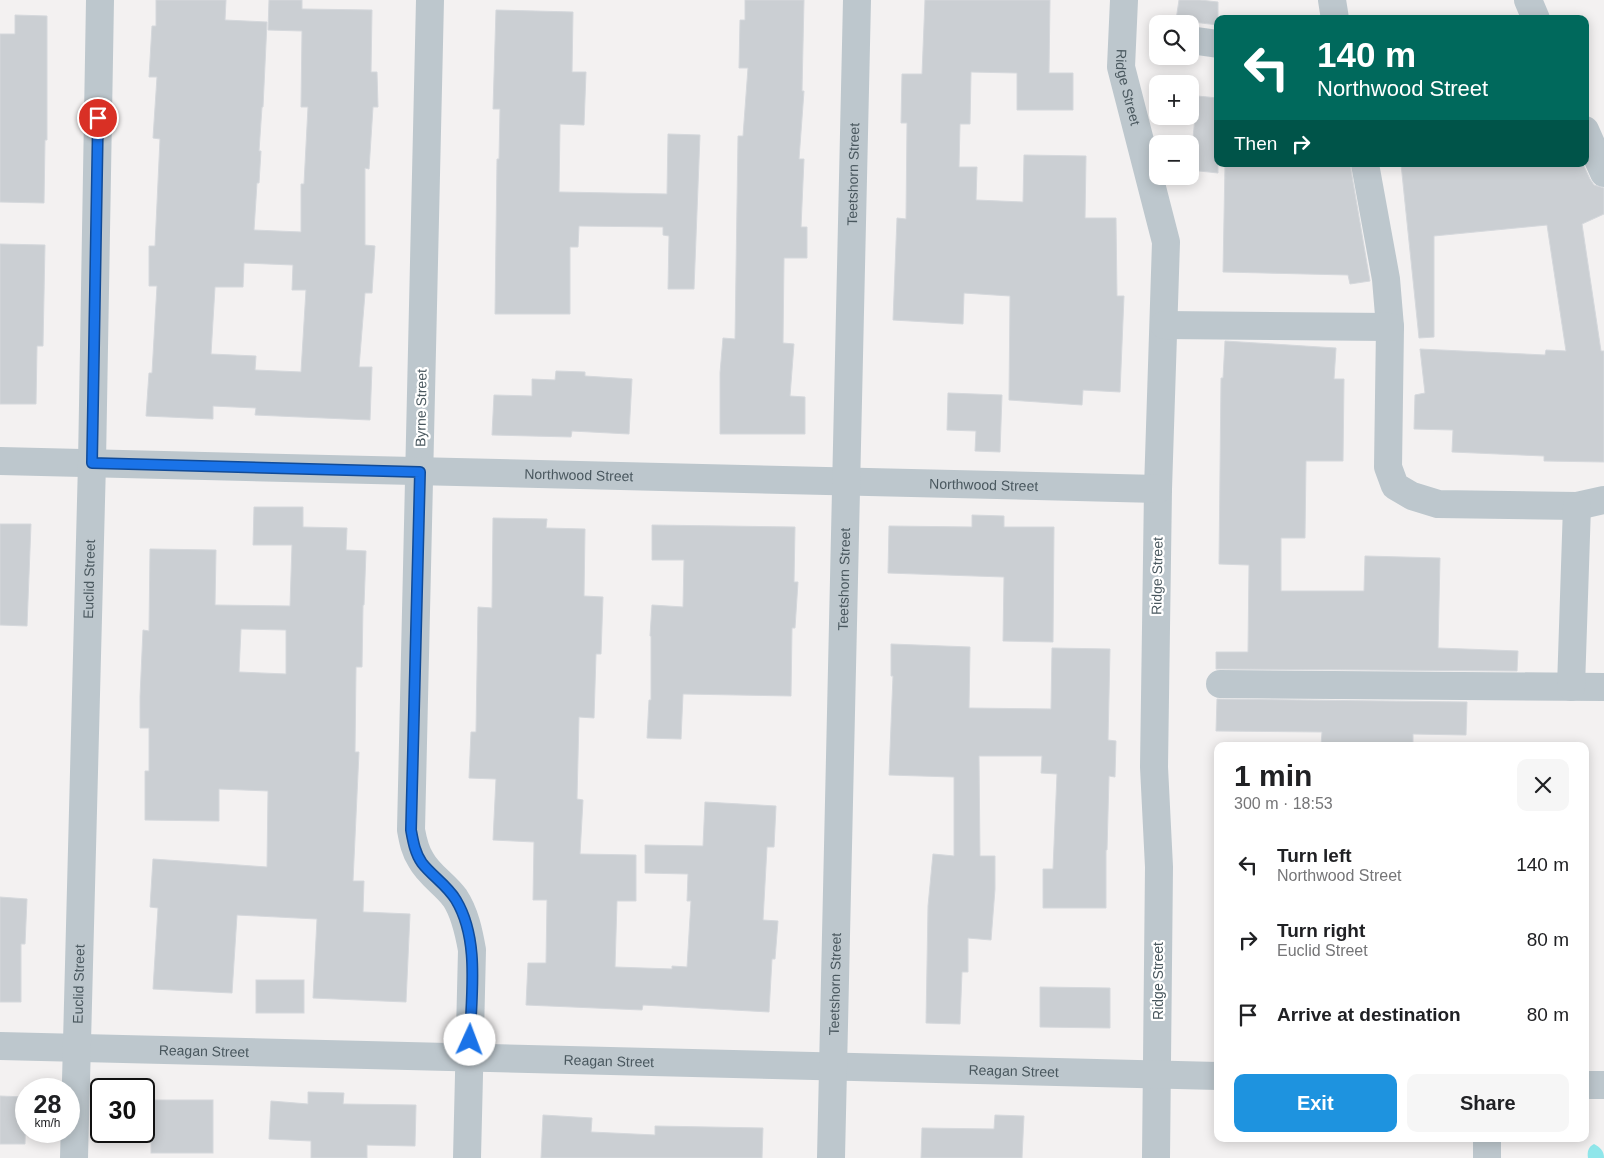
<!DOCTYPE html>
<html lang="en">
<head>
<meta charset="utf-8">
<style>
	body { margin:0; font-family:Arial,sans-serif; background:#f6f6f6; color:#202124; height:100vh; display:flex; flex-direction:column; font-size:19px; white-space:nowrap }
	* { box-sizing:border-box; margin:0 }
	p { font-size:16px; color:#757577 }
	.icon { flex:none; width:28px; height:28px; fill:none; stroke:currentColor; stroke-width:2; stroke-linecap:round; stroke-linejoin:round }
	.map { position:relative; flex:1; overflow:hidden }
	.sheet { position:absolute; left:1214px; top:742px; width:375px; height:400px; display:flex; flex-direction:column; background:#fff; border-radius:10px; box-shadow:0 2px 12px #0003 }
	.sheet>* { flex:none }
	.top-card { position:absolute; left:1214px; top:15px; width:375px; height:152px; border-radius:10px; box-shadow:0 2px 12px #0003; background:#00695c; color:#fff; overflow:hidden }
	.controls { position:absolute; left:1149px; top:15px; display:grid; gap:10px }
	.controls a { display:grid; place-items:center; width:50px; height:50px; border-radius:10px; background:#fff; box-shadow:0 2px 12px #0003; font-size:25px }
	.speed { position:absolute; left:15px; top:1078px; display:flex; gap:10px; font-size:25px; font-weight:700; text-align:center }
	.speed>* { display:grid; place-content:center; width:65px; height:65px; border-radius:50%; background:#fff; box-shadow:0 2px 12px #0003; line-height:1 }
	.speed small { font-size:12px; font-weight:400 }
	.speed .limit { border:2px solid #111; border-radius:8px; background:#fff; color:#111 }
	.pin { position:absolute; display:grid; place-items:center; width:42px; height:42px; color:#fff; margin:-21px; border:2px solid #fff; border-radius:50%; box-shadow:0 1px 5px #0007 }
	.me { position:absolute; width:55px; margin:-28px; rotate:2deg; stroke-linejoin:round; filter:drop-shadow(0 0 4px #0008) }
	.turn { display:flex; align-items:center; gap:18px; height:105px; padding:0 20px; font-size:22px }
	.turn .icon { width:65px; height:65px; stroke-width:2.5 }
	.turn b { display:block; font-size:35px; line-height:42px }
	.then { display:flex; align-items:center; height:48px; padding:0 20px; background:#0003; gap:10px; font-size:19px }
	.round { display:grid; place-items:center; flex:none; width:52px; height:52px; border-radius:10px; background:#f6f6f6 }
	.overview { display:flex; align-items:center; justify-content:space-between; height:85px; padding:0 20px }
	h1 { font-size:30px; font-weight:700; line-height:38px }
	.button { display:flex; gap:10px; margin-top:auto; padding:10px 20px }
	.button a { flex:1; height:58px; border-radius:10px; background:#1e93df; color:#fff; font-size:20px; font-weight:700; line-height:58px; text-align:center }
	.button a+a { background:#f6f6f6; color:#202124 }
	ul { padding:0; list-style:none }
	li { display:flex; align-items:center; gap:15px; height:75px; padding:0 20px }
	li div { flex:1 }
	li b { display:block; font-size:19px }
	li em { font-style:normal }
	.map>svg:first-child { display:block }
	.water { fill:#8fe6ea }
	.building { fill:#cbcfd3; stroke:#d5d8dc; fill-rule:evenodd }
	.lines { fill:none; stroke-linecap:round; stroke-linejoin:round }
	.minor { stroke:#bdc7cd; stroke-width:28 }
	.route-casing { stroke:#114b97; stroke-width:12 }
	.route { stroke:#1a73e8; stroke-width:9 }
	.labels { text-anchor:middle; stroke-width:4.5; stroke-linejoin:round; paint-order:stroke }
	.street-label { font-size:14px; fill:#49575e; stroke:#fff }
</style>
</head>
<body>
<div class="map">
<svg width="1604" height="1158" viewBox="0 0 1604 1158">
	<rect width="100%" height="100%" fill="#f3f1f1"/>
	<path class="water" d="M 1594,1144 C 1600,1147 1604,1151 1604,1158 L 1588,1158 C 1587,1152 1588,1147 1594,1144 Z"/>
	<g class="building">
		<path d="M 156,0 L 226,0 L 225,20 L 267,22 L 263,107 L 262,107 L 259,151 L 261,151 L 259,183 L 257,183 L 254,230 L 301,232 L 301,184 L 304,184 L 308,107 L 301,107 L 302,31 L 268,30 L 269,0 L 302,0 L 302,9 L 372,10 L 371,72 L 377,72 L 378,107 L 373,107 L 369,169 L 365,168 L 365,245 L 375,246 L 372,293 L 365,293 L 359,367 L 372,367 L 370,420 L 255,415 L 256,408 L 213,406 L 213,419 L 146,416 L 149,373 L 152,373 L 157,286 L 149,286 L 149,246 L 155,246 L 160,139 L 153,138 L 157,77 L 149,77 L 152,26 L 156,26 ZM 244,263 L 293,265 L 292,290 L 306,290 L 301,372 L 255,370 L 256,356 L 211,354 L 215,287 L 243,287 Z"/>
		<path d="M 745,0 L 804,0 L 802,91 L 804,91 L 799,159 L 804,159 L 801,227 L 807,227 L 807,258 L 784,258 L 783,343 L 794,344 L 790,396 L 805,397 L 805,434 L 720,434 L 720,373 L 723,338 L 735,339 L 738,136 L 743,136 L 748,68 L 739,68 L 740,20 L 745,20 Z"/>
		<path d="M 925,0 L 1050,0 L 1049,73 L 1073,73 L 1073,110 L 1017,110 L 1017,73 L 971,72 L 970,124 L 960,124 L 959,167 L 977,167 L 976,200 L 1023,202 L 1024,155 L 1086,156 L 1085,218 L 1116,218 L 1117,296 L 1124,296 L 1120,392 L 1083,390 L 1082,405 L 1009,400 L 1010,296 L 964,293 L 963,324 L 893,320 L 897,218 L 906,219 L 907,123 L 901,123 L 902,74 L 922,74 Z"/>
		<path d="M 1179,0 L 1200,0 L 1218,2 L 1218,25 L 1176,20 Z"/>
		<path d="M 496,10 L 573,12 L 572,72 L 586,72 L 584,125 L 560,124 L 559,192 L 667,194 L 668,134 L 700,135 L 694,289 L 668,289 L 669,236 L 663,235 L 663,227 L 579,226 L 578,247 L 570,247 L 570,314 L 495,314 L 497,159 L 499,159 L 500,109 L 493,109 Z"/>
		<path d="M 15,15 L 47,16 L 47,140 L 45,140 L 44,203 L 0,202 L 0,34 L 15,34 Z"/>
		<path d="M 1197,96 L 1218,98 L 1218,173 L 1190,170 Z"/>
		<path d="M 1225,164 L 1350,164 L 1370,281 L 1350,284 L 1348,275 L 1223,272 Z"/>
		<path d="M 1401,164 L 1583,164 L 1590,179 L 1594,185 L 1604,188 L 1604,214 L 1582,224 L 1601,351 L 1604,351 L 1604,462 L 1544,461 L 1544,456 L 1452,452 L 1453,430 L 1414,429 L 1415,395 L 1425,393 L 1420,349 L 1545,355 L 1546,350 L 1566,351 L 1547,225 L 1434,236 L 1434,337 L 1419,338 Z"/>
		<path d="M 0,244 L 45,245 L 43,346 L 37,346 L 36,404 L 0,404 Z"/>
		<path d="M 1225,341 L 1336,348 L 1334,379 L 1344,379 L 1343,461 L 1306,461 L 1305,538 L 1281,538 L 1281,591 L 1364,591 L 1365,556 L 1440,558 L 1438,648 L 1518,651 L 1517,671 L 1216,669 L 1216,652 L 1248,652 L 1249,565 L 1219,564 L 1221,378 L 1223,378 Z"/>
		<path d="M 556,371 L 585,372 L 585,376 L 632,379 L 629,434 L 572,431 L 571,437 L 492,435 L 494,395 L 532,396 L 532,379 L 555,380 Z"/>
		<path d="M 948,393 L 1002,395 L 1000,452 L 975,451 L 976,431 L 947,430 Z"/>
		<path d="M 254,507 L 303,507 L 303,527 L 347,528 L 346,550 L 366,551 L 364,605 L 363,605 L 362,667 L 356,667 L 355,752 L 359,752 L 353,881 L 364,881 L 363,912 L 410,914 L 406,1002 L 313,998 L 317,919 L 237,915 L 232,993 L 153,989 L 158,908 L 150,907 L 153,859 L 267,867 L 268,791 L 219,789 L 219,821 L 145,820 L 145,771 L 149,771 L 149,728 L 140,728 L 140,697 L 143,630 L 149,631 L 150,549 L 216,550 L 215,605 L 290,606 L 292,545 L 253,545 ZM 241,629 L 286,630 L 286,674 L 239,672 Z"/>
		<path d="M 972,515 L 1004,516 L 1004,527 L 1054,527 L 1053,642 L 1003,641 L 1004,577 L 888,573 L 889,526 L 972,527 Z"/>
		<path d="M 493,518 L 547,519 L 546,528 L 585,529 L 584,596 L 603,597 L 601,654 L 596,654 L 594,718 L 579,717 L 577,799 L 583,800 L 580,854 L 636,855 L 636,901 L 617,901 L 615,967 L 672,969 L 672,966 L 687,967 L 691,901 L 687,901 L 688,874 L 645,873 L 645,845 L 703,846 L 705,802 L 776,806 L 774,847 L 767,847 L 763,920 L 778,921 L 775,959 L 772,959 L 769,1012 L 643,1005 L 642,1010 L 526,1005 L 528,963 L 546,963 L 547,900 L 533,900 L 534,842 L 493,840 L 496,779 L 469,778 L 471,732 L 476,732 L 478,607 L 492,608 Z"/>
		<path d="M 0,524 L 31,524 L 27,626 L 0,625 Z"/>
		<path d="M 652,525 L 795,527 L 794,582 L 798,582 L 795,628 L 792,628 L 791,696 L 683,694 L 681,739 L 647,738 L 649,700 L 651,700 L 651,636 L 650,636 L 652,605 L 683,607 L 684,560 L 652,560 Z"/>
		<path d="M 891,644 L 970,647 L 969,708 L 1051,709 L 1052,648 L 1110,649 L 1108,740 L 1116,741 L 1115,777 L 1109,776 L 1107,850 L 1106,850 L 1106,908 L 1043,908 L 1043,869 L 1053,869 L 1057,774 L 1041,773 L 1042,756 L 979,756 L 980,856 L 995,856 L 995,889 L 991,940 L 968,938 L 968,972 L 962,972 L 960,1024 L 926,1023 L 928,906 L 933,854 L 954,856 L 954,777 L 889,775 L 893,676 L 891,676 Z"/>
		<path d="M 1217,699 L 1467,702 L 1466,735 L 1413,734 L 1413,746 L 1321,746 L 1322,732 L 1216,731 Z"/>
		<path d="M 0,897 L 27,899 L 25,944 L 21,944 L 21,1002 L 0,1002 Z"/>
		<rect x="256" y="980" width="48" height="33"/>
		<path d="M 1040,987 L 1110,988 L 1110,1028 L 1040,1027 Z"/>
		<path d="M 308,1092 L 344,1093 L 343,1104 L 416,1105 L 415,1146 L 367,1145 L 367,1158 L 311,1158 L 311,1141 L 269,1139 L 271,1101 L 308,1104 Z"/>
		<path d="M 0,1096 L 26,1097 L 25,1144 L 0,1144 Z"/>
		<rect x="151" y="1100" width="62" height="53"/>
		<path d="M 543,1115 L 592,1118 L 591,1132 L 655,1135 L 655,1126 L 763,1128 L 762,1158 L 541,1158 Z"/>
		<path d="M 995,1115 L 1024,1116 L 1022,1158 L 921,1158 L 922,1128 L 994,1129 Z"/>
	</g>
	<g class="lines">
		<g class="minor">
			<path d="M 430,0 L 411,830 C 413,841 415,851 421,860 C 429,875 445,884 455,898 C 465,913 469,933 472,950 L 467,1158"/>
			<path id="s1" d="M 1124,0 L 1121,67 L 1166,242 L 1158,489 L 1154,767 L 1159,867 L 1156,1158"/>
			<path d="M 1332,0 L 1335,19"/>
			<path d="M 1528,0 L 1536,19"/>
			<path d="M 1190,40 L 1218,44"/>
			<path d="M 1585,130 L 1604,173"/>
			<path d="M 1365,164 L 1386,279 L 1390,327 L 1388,467 L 1395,486 L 1412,496 L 1438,504 L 1577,506 L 1604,500"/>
			<path d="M 1164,325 L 1390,327"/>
			<path id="s2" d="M 0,461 L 1158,489"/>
			<path d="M 1220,684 L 1604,687"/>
			<path d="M 1571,687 L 1577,506"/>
			<path id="s3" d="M 0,1046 L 1218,1076"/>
			<path d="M 1585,1085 L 1604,1085"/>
			<path id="s4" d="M 74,1158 L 92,463 L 100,0"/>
			<path id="s5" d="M 831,1158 L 857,0"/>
			<path d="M 1487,1158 L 1487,1139"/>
		</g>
	</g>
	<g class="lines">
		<defs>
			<path id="route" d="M 98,118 L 92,463 L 420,472 L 411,830 C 413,841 415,853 422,863 C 432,876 447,885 456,900 C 480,940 471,995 470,1040"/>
		</defs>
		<use href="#route" class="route-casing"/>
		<use href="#route" class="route"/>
	</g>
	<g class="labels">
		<g class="street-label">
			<text dy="5" stroke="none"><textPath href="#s1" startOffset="88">Ridge Street</textPath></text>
			<text dy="5" stroke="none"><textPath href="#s5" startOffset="984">Teetshorn Street</textPath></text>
			<text transform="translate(421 408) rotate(-89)" y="5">Byrne Street</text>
			<text dy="5" stroke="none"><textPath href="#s2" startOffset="579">Northwood Street</textPath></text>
			<text dy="5" stroke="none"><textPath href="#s2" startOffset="984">Northwood Street</textPath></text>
			<text transform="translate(1157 576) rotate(-89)" y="5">Ridge Street</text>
			<text dy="5" stroke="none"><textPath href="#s4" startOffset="579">Euclid Street</textPath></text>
			<text dy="5" stroke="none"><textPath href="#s5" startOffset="579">Teetshorn Street</textPath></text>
			<text transform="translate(1158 981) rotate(-90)" y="5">Ridge Street</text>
			<text dy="5" stroke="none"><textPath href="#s4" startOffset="174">Euclid Street</textPath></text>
			<text dy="5" stroke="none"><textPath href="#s5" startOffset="174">Teetshorn Street</textPath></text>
			<text dy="5" stroke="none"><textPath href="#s3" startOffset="204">Reagan Street</textPath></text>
			<text dy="5" stroke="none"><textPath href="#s3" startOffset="609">Reagan Street</textPath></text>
			<text dy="5" stroke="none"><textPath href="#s3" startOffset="1014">Reagan Street</textPath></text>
		</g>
	</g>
</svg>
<div class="controls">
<a><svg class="icon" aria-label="search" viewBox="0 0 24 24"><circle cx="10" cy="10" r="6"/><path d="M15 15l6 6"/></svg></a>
<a>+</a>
<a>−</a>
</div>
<div class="speed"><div>28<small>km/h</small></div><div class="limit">30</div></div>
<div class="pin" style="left:98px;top:118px;background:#d93025"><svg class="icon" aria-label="arrive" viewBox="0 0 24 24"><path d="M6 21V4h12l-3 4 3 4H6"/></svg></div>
<svg class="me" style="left:470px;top:1040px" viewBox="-20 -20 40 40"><circle r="19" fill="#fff"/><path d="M0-13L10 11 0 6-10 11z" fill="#1a73e8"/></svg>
<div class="top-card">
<div class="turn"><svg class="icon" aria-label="left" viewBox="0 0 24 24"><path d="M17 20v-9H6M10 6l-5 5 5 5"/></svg><div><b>140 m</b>Northwood Street</div></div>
<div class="then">Then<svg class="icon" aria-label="right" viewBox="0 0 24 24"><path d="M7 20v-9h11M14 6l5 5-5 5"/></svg></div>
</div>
<section class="sheet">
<div class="overview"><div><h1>1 min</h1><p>300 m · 18:53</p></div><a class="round"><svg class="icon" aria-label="close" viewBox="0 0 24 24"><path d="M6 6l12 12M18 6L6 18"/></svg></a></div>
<ul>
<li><svg class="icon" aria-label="left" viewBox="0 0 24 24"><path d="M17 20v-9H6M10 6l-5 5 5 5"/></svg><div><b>Turn left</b><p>Northwood Street</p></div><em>140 m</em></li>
<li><svg class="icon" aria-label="right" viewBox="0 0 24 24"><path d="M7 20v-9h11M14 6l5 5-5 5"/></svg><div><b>Turn right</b><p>Euclid Street</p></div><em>80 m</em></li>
<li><svg class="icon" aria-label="arrive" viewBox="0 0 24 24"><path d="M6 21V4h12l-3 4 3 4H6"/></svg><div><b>Arrive at destination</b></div><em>80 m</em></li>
</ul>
<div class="button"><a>Exit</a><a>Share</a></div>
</section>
</div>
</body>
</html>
